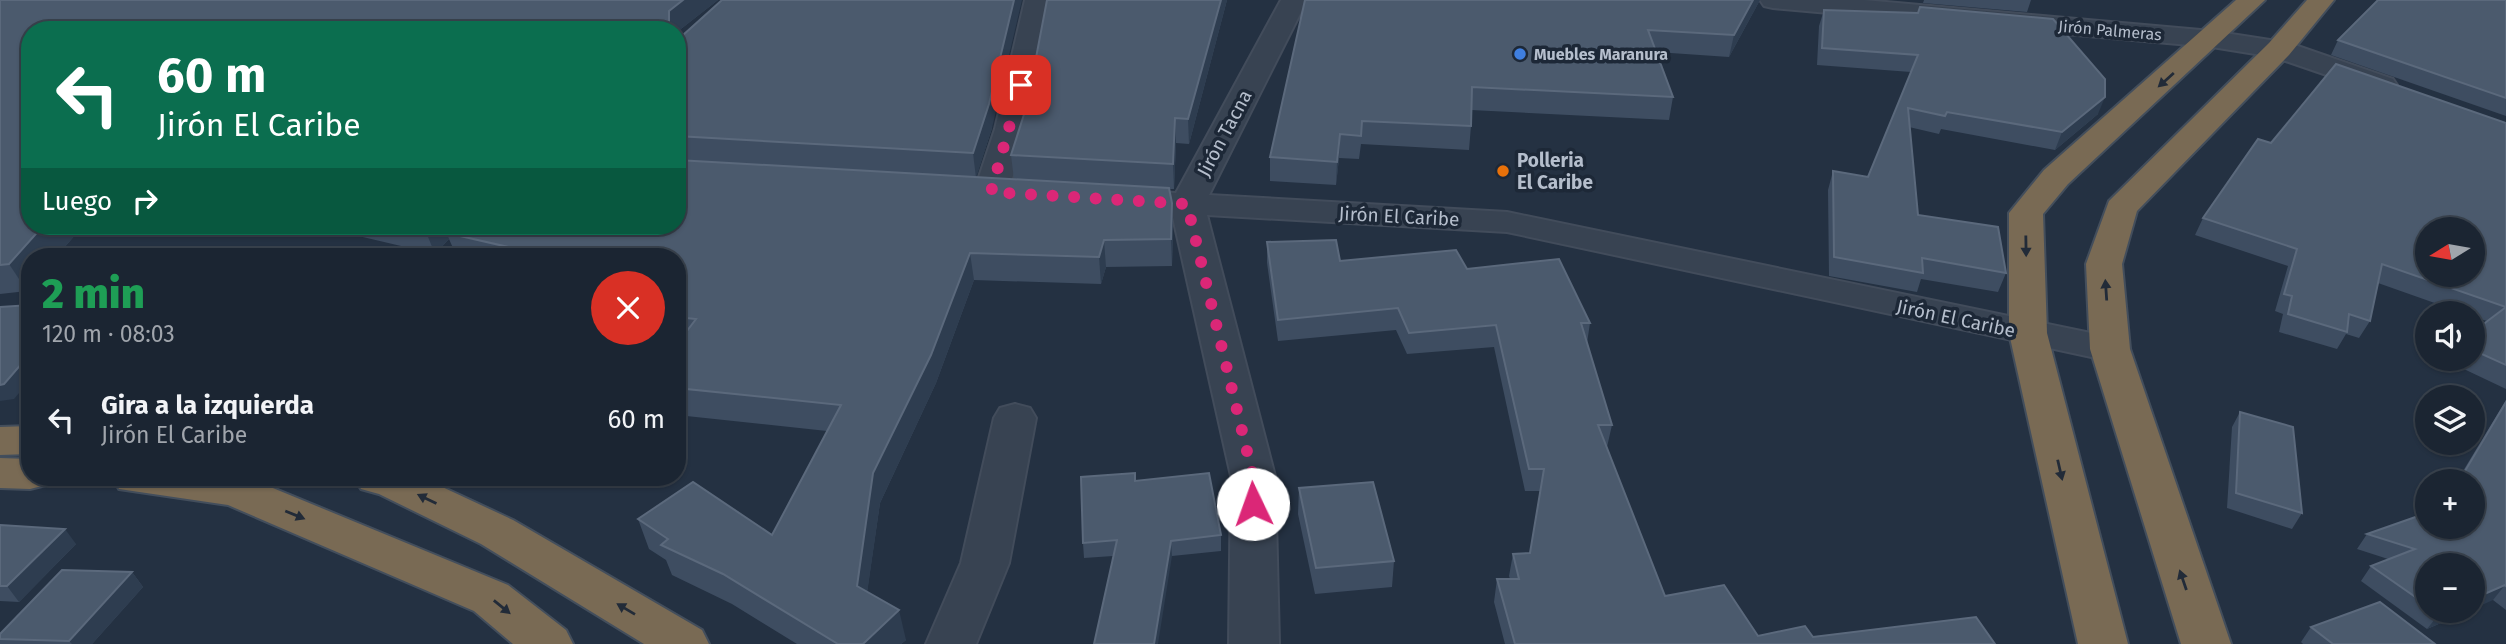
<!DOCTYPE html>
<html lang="es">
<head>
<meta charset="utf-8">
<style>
	body { margin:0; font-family:"Fira Sans",sans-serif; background:#242d3a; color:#f1f3f6; height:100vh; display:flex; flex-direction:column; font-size:26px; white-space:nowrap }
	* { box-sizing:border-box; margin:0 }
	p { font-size:23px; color:#a0a5ac }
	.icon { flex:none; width:38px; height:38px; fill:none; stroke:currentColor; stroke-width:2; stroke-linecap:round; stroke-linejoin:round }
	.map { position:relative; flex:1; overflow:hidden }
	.sheet { position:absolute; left:21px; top:248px; width:665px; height:238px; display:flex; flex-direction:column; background:#1b2532; border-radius:28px; box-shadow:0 2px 5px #0004,0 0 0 2px #39424d }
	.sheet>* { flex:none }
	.top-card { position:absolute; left:21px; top:21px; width:665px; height:214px; border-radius:28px; box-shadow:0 2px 5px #0004,0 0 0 2px #39424d; background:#0b6e4f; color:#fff; overflow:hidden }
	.needle { width:46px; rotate:259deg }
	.controls { position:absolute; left:2415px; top:217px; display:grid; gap:14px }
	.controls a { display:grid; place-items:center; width:70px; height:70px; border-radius:50%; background:#1b2532; box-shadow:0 2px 5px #0004,0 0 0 2px #39424d; font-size:35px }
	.pin { position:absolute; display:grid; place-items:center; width:60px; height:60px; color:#fff; margin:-30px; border-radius:14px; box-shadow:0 4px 10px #0006 }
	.me { position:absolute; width:77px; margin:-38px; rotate:357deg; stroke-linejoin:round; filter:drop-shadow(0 0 5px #0008) }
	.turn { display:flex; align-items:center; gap:24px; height:147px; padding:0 21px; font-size:32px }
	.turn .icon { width:91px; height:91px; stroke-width:2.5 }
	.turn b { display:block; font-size:49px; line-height:60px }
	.then { display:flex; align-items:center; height:66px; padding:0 21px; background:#0003; gap:14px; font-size:26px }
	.round { display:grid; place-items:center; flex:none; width:74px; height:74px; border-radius:37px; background:#242d3a }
	.head { display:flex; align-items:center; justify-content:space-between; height:119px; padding:0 21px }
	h1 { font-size:42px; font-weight:800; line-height:52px; color:#1e9e55 }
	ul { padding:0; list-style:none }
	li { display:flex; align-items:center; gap:21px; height:105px; padding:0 21px }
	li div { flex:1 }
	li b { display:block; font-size:26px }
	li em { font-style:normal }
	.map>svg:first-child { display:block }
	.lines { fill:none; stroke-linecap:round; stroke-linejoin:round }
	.minor-casing { stroke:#424c5b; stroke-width:4 }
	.highway-casing { stroke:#434e5c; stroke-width:4 }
	.minor { fill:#384352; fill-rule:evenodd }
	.highway { fill:#796a54; fill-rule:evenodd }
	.wall { fill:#3e4d61 }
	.shaded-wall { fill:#2e3d50 }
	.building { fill:#4b5a6d; stroke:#5b697c; stroke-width:2; fill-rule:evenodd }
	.oneway { fill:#222b38 }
	.route { stroke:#db2777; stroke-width:12; stroke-dasharray:0 21.6 }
	.shop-dot { fill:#3f7fe0; stroke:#1d2837; stroke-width:2.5 }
	.food-dot { fill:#e8710a; stroke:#1d2837; stroke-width:2.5 }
	.labels { text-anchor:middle; stroke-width:7; stroke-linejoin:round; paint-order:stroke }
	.far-street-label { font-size:16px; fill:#b5becc; stroke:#1d2837 }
	.far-poi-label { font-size:16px; font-weight:bold; fill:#b5becc; stroke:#1d2837; text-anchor:start }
	.street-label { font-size:19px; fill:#b5becc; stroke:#1d2837 }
	.poi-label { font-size:19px; font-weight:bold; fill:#b5becc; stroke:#1d2837; text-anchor:start }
</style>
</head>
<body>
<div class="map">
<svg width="2506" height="644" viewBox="0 0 2506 644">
	<rect width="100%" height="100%" fill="#243142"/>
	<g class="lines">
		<defs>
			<g id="minor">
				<path d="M 1025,0 L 1051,0 L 1027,129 L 1008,192 L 1003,199 L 991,202 L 979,199 L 974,192 L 995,129 Z"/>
				<path d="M 1281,0 L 1307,0 L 1209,195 L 1507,212 L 2110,337 L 2124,340 L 2130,349 L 2124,358 L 2110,361 L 1507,232 L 1207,215 L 1275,476 L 1279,644 L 1229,644 L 1231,476 L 1172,213 L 1107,207 L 1102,200 L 1107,193 L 1119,190 L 1176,193 Z"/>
				<path d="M 1760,0 L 1864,0 L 2212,31 L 2289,43 L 2393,79 L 2397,85 L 2393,91 L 2382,94 L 2274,57 L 2212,47 L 1773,8 L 1764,6 Z"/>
				<path d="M 1015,404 L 1030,408 L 1036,418 L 1009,563 L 976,644 L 926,644 L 961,563 L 994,418 L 1000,408 Z"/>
			</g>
			<g id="highway">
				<path d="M 2236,0 L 2265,0 L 2068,184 L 2043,214 L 2047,333 L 2128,644 L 2078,644 L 2009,333 L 2009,213 L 2044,170 Z"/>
				<path d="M 2307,0 L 2334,0 L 2289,55 L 2137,211 L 2122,264 L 2130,349 L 2231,644 L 2181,644 L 2090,349 L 2086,264 L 2109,201 L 2269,43 Z"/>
				<path d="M 30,426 L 30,454 L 0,455 L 0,427 Z"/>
				<path d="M 0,458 L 30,459 L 30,478 L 50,478 L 46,485 L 30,489 L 0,488 Z"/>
				<path d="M 113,478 L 251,479 L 508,585 L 566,630 L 573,644 L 513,644 L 474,611 L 228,505 L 119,489 Z"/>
				<path d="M 355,478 L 423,478 L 513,520 L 702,630 L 709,644 L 644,644 L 481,544 L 379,494 L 361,489 Z"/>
			</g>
		</defs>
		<use href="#minor" class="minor-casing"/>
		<use href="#highway" class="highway-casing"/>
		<use href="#minor" class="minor"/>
		<use href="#highway" class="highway"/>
	</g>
	<g class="wall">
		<path d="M 0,0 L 718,0 L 677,32 L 677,30 L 30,30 L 30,226 L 83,226 L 56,257 L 30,257 L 27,291 L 0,294 Z"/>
		<path d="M 1047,0 L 1227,0 L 1189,144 L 1176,143 L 1174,189 L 1169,189 L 1173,229 L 1172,266 L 1106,267 L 1101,284 L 974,280 L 936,383 L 880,503 L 867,592 L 906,640 L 901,644 L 797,644 L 732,604 L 672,575 L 666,560 L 649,549 L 638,519 L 772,535 L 827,431 L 677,415 L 677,257 L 457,257 L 449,239 L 435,254 L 316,226 L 463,226 L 456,232 L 677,226 L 677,37 L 992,128 L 976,177 L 1014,180 L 1011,155 L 1027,105 Z"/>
		<path d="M 1305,0 L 1760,0 L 1729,57 L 1656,52 L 1673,97 L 1669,120 L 1471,110 L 1471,126 L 1469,150 L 1361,144 L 1359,159 L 1339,158 L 1336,185 L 1270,181 L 1270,157 Z"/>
		<path d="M 1924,0 L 2031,0 L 2027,12 L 1923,3 Z"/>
		<path d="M 2506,0 L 2506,116 L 2331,55 L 2338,40 Z"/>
		<path d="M 1824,10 L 2098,114 L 2055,150 L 1941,129 L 1939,134 L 1909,127 L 1918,215 L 2006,273 L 1998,292 L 1921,279 L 1917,292 L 1829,276 L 1828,190 L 1833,171 L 1868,177 L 1911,72 L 1817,65 L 1819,26 Z"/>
		<path d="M 2506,123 L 2506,389 L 2447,361 L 2448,359 L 2473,359 L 2473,332 L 2487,321 L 2473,317 L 2473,313 L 2463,313 L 2378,283 L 2370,321 L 2359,338 L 2346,334 L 2337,349 L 2279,332 L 2283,314 L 2275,311 L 2288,266 L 2195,235 L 2203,218 L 2271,143 Z"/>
		<path d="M 1267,242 L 1340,261 L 1467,269 L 1590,323 L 1587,343 L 1612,425 L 1607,447 L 1665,596 L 1758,636 L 1995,644 L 1505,644 L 1494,602 L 1497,579 L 1510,579 L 1509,576 L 1513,554 L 1530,553 L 1540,491 L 1525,491 L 1494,347 L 1407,354 L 1396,330 L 1278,341 L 1267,263 Z"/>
		<path d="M 2506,400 L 2506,610 L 2493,600 L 2427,565 L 2427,611 L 2469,611 L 2427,629 L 2361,581 L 2371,566 L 2388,559 L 2357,549 L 2367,534 L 2473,527 L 2473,481 L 2457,481 Z"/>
		<path d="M 2240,412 L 2302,513 L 2292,529 L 2227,508 L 2232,427 Z"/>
		<path d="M 1135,481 L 1221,535 L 1221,551 L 1172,556 L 1113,556 L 1084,558 L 1083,543 Z"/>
		<path d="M 1299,488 L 1394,561 L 1392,587 L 1315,594 L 1298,514 Z"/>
		<path d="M 0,525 L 76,544 L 19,602 L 0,601 Z"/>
		<path d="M 132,572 L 143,587 L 92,644 L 0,644 L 0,634 Z"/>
		<path d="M 2311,627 L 2435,644 L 2303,644 L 2301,642 Z"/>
	</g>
	<g class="shaded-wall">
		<path d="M 683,0 L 718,0 L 677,32 L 677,30 L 669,30 L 669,11 Z"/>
		<path d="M 1014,0 L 1022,0 L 992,128 L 976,178 L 973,153 Z"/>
		<path d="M 1221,0 L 1227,0 L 1189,144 L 1188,119 Z"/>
		<path d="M 1753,0 L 1760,0 L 1729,57 L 1734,35 Z"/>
		<path d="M 2105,97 L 2098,114 L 2055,150 L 2062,132 Z"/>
		<path d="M 1175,118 L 1176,143 L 1174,189 L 1173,164 Z"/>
		<path d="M 1340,134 L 1339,158 L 1336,185 L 1337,162 Z"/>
		<path d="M 1172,203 L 1173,229 L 1172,266 L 1171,239 Z"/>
		<path d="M 43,226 L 83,226 L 56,257 L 30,257 L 30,287 L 27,291 L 9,264 Z"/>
		<path d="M 426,226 L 463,226 L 454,235 L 447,233 L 449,239 L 435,254 L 424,227 Z"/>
		<path d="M 1104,240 L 1106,267 L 1101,284 L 1099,257 Z"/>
		<path d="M 970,253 L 974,280 L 936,383 L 880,503 L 864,615 L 857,586 L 873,473 Z"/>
		<path d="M 30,354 L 30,380 L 14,399 L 0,401 L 0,385 Z"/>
		<path d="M 65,529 L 76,544 L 19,602 L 7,586 Z"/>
		<path d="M 1171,541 L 1172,556 L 1158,644 L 1154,644 Z"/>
		<path d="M 132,572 L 143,587 L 92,644 L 72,644 L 69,641 Z"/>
		<path d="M 2505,585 L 2493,600 L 2473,609 L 2473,599 Z"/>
		<path d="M 899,610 L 906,640 L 901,644 L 863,644 Z"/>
		<path d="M 2446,611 L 2469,611 L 2427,629 L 2439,614 Z"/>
	</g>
	<g class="building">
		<path d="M 0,0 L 683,0 L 669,11 L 669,30 L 30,30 L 30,226 L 43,226 L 9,264 L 0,265 Z"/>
		<path d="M 722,0 L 1014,0 L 989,104 L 973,153 L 677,136 L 677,37 L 683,35 Z"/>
		<path d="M 1047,0 L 1221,0 L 1188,119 L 1175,118 L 1173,164 L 1011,155 L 1027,105 Z"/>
		<path d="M 1305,0 L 1753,0 L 1734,35 L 1648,30 L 1673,97 L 1472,87 L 1471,126 L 1362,121 L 1361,136 L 1340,134 L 1337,162 L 1270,157 Z"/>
		<path d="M 2378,0 L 2506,0 L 2506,98 L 2338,40 Z"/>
		<path d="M 1920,7 L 2053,19 L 2105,79 L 2105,97 L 2062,132 L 1947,112 L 1945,116 L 1908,108 L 1918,215 L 1998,227 L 2006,273 L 1922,258 L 1923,273 L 1834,257 L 1833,171 L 1868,177 L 1918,55 L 1822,48 L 1824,10 L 1918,13 Z"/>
		<path d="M 2336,64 L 2506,123 L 2506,365 L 2473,350 L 2473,332 L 2506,307 L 2382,264 L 2370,321 L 2349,314 L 2347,332 L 2288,314 L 2292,296 L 2284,294 L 2297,249 L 2203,218 L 2258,139 L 2271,143 ZM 2427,229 L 2473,229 L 2473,275 L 2427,275 Z"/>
		<path d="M 677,160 L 1169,188 L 1172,203 L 1171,239 L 1104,240 L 1099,257 L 970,253 L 931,355 L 873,473 L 857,586 L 899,610 L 863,644 L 838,644 L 723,574 L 661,545 L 668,539 L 638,519 L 693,482 L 772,535 L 841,405 L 677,388 L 677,344 L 696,319 L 677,317 L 677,257 L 552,257 L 447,233 L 465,232 L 471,226 L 677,226 Z"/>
		<path d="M 1336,240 L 1340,261 L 1456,250 L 1467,269 L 1559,259 L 1590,323 L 1581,323 L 1612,425 L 1598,425 L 1665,596 L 1724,585 L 1758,636 L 1805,626 L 1813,637 L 1976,617 L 1995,644 L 1515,644 L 1497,579 L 1519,579 L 1513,554 L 1530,553 L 1544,469 L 1529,469 L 1496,325 L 1409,333 L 1398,308 L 1278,320 L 1267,242 Z"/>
		<path d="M 30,305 L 30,354 L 4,384 L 0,385 L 0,307 Z"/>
		<path d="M 2506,402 L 2506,586 L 2505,585 L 2473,599 L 2473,565 L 2427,565 L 2427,605 L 2371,566 L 2415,549 L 2367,534 L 2427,513 L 2427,527 L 2473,527 L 2473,481 L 2459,481 Z"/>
		<path d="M 2240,412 L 2293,427 L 2302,513 L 2236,493 Z"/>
		<path d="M 1135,473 L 1135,481 L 1209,473 L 1221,535 L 1171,541 L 1154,644 L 1094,644 L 1117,540 L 1083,543 L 1081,477 Z"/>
		<path d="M 1373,482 L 1394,561 L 1316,568 L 1299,488 Z"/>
		<path d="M 0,525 L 65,529 L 7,586 L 0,586 Z"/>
		<path d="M 62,570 L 132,572 L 69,641 L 0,639 L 0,634 Z"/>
		<path d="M 2380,602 L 2435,644 L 2333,644 L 2311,627 Z"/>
		<path d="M 2435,611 L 2446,611 L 2439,614 Z"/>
	</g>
	<defs><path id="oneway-solid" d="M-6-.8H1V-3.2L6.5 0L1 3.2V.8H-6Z" transform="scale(1.75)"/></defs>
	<g class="oneway">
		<use href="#oneway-solid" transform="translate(2166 80) rotate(138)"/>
		<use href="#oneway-solid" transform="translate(2026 246) rotate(89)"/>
		<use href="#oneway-solid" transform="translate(2106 290) rotate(-94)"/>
		<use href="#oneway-solid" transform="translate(2060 470) rotate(77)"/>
		<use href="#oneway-solid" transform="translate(427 499) rotate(-154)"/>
		<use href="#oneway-solid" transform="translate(295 515) rotate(22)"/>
		<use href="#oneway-solid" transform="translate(2183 580) rotate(-109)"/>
		<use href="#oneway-solid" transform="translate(502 607) rotate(39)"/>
		<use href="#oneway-solid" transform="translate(626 609) rotate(-149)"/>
	</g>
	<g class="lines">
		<path class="route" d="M 1021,85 L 991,192 L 1187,204 L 1253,476 L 1253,504"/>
	</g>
	<circle class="shop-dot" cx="1520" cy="54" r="7"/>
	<circle class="food-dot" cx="1503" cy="171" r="7"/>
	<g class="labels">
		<g class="far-street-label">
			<text transform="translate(2110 30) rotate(5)" y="6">Jirón Palmeras</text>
		</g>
		<g class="far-poi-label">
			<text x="1534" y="60">Muebles Maranura</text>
		</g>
		<g class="street-label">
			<text transform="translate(1224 133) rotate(-62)" y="7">Jirón Tacna</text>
			<text transform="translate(1399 216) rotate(3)" y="7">Jirón El Caribe</text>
			<text transform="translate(1956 318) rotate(12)" y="7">Jirón El Caribe</text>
		</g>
		<g class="poi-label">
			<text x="1517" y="167">Polleria<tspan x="1517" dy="22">El Caribe</tspan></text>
		</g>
	</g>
</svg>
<div class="controls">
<a><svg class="needle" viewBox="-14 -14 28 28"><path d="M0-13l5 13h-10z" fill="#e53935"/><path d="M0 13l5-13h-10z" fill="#a0a5ac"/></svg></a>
<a><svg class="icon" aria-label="sound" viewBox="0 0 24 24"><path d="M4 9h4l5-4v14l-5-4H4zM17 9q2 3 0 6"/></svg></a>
<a><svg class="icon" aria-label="layers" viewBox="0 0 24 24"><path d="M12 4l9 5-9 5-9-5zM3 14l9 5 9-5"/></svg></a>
<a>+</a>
<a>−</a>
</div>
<div class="pin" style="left:1021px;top:85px;background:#d93025"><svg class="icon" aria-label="arrive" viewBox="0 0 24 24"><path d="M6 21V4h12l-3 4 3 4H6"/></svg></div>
<svg class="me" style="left:1253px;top:504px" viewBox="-20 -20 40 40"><circle r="19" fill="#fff"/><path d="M0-13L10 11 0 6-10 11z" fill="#db2777"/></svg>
<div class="top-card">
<div class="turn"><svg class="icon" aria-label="left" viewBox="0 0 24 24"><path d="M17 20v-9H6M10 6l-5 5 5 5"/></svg><div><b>60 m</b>Jirón El Caribe</div></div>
<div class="then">Luego<svg class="icon" aria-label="right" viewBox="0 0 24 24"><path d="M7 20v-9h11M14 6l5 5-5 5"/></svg></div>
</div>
<section class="sheet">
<div class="head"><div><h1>2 min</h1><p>120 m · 08:03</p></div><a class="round" style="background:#d93025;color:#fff"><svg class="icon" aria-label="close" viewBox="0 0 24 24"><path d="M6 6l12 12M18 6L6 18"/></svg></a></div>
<ul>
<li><svg class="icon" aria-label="left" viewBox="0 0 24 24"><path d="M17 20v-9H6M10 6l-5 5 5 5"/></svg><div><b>Gira a la izquierda</b><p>Jirón El Caribe</p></div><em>60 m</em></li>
</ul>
</section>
</div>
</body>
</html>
